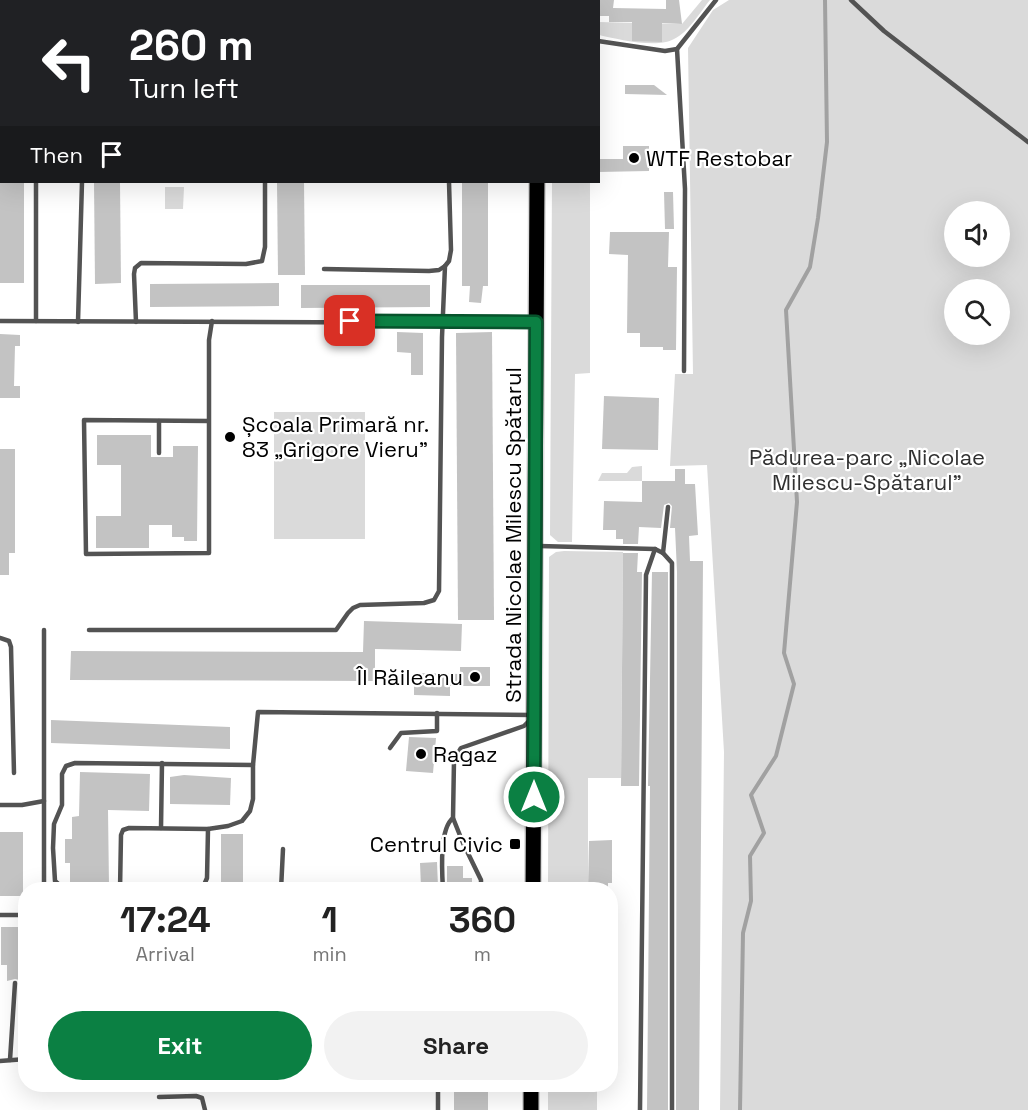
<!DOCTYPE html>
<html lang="en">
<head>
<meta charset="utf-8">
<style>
	body { margin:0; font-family:"Space Grotesk",sans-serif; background:#f2f2f2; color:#222; height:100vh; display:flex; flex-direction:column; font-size:22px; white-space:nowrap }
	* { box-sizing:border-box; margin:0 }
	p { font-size:20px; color:#767676 }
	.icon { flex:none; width:33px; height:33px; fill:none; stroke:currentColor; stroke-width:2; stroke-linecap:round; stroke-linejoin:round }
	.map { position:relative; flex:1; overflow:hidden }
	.side { position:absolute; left:18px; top:882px; width:600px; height:210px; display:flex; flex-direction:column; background:#fff; border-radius:24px; box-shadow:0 6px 24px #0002 }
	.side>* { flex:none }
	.top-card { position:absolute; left:0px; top:0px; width:600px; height:183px; box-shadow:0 6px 24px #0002; background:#202124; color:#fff; overflow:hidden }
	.controls { position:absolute; left:944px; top:201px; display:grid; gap:12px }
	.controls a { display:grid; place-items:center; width:66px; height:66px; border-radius:50%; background:#fff; box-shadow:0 6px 24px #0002; font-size:30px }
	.pin { position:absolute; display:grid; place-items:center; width:51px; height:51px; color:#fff; margin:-26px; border-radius:12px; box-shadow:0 3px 9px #0006 }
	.me { position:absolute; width:66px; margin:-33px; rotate:0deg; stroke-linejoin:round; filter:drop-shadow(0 0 4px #0008) }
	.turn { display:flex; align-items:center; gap:21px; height:126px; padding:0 30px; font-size:27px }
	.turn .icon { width:78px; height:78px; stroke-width:2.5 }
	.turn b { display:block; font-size:42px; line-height:51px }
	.then { display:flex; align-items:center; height:57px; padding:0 30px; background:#0003; gap:12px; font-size:22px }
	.eta { display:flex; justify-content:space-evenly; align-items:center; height:102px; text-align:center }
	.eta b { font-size:36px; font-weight:600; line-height:42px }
	.cta { display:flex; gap:12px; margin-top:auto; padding:12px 30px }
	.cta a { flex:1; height:69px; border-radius:36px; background:#0b8043; color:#fff; font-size:24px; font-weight:600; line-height:69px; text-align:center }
	.cta a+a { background:#f2f2f2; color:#222 }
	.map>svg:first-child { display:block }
	.green { fill:#dadada; fill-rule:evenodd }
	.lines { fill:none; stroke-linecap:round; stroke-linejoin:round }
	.stream { stroke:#a1a1a1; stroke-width:4 }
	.building { fill:#c3c3c3 }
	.primary-casing { stroke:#dbdbdb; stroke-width:18 }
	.service { stroke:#535353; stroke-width:4.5 }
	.tertiary { stroke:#535353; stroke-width:12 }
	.primary { stroke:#000; stroke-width:15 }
	.route-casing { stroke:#07532c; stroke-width:15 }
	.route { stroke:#0b8043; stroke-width:10 }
	.poi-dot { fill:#000; stroke:#fff; stroke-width:2 }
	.labels { text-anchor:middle; stroke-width:4.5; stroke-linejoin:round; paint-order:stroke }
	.poi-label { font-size:22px; fill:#000; stroke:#fff; text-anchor:start }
	.park-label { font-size:22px; fill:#313131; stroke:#fff }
	.street-label { font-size:22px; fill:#000; stroke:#fff }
</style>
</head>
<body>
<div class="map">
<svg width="1028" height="1110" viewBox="0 0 1028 1110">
	<rect width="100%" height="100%" fill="#fff"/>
	<g class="green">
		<path d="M 702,0 L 710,0 C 700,12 689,32 674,39 C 657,49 617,39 599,35 L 598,22 L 682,24 Z"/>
		<path d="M 729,0 L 1028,0 L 1028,1110 L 720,1110 L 724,752 L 707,465 L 670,466 L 675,374 L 693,374 L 688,48 L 713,10 ZM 954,212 L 999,212 L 999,256 L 954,256 ZM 954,290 L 999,290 L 999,334 L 954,334 Z"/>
		<path d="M 552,182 L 590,182 L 590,373 L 575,374 L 572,542 L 558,542 L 550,535 Z"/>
		<path d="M 165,187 L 184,187 L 183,209 L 165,209 Z"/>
		<rect x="274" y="412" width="91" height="127"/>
		<path d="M 642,466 L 642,481 L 598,481 L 602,473 L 627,473 L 632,467 Z"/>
		<path d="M 564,551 L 623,552 L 621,778 L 588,778 L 588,889 L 548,890 L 549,557 L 556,552 Z"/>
		<rect x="548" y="1085" width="49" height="25"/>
	</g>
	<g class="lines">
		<path class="stream" d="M 740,1110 L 743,933 L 751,901 L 750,856 L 764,833 L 751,795 L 776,756 L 794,684 L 784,653 L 797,502 L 786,310 L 810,267 L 818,218 L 827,142 L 825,0"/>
	</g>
	<g class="building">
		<path d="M 598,0 L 614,0 L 613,8 L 666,9 L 666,0 L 679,0 L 682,24 L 662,23 L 662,42 L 632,41 L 632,22 L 609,22 L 609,16 L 598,16 Z"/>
		<path d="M 625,85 L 654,85 L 667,95 L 625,94 Z"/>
		<path d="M 623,146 L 649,146 L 649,171 L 598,172 L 598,159 L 623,159 Z"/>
		<rect x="0" y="182" width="24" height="101"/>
		<path d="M 94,182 L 120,182 L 121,283 L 95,284 Z"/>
		<path d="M 277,182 L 304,182 L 305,275 L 278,275 Z"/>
		<path d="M 462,182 L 488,182 L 488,286 L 483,286 L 481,303 L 469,302 L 470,286 L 462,286 Z"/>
		<path d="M 664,192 L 673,192 L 674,229 L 665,229 Z"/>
		<path d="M 610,232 L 669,232 L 668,267 L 677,267 L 676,350 L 663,350 L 663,347 L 640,347 L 640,333 L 627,333 L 628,255 L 609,254 Z"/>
		<path d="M 279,283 L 279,306 L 150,307 L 150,284 Z"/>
		<path d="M 301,285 L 430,285 L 430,307 L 301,308 Z"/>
		<path d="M 397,332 L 423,333 L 423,375 L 411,375 L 411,353 L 397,352 Z"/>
		<path d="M 492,332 L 494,620 L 458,620 L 456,333 Z"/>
		<path d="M 0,334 L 20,335 L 20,346 L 15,346 L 14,386 L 20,386 L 20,398 L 0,398 Z"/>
		<path d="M 604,396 L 659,398 L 658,450 L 602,449 Z"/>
		<path d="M 97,435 L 151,435 L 151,457 L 173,457 L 173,446 L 198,446 L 197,541 L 184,541 L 184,537 L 172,537 L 172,525 L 149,525 L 149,548 L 96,548 L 96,516 L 121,516 L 121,465 L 97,465 Z"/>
		<path d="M 0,449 L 15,449 L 15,553 L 9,553 L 9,575 L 0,575 Z"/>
		<path d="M 675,469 L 685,469 L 685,484 L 695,484 L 698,535 L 689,536 L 690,561 L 703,561 L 699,1110 L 676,1110 L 677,572 L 675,528 L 670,528 L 672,506 L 669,503 L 664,505 L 661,528 L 639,527 L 638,544 L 623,544 L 623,539 L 616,539 L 616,530 L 603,530 L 604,501 L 642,502 L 642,481 L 675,481 Z"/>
		<path d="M 623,553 L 638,553 L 637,572 L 642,572 L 639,786 L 621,786 Z"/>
		<path d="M 652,572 L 668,572 L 668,1110 L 647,1110 L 650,786 L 648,786 Z"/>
		<path d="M 364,621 L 462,624 L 461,651 L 375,649 L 375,681 L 70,680 L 71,651 L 363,652 Z"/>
		<path d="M 460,667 L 490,667 L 490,686 L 450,686 L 450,696 L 414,695 L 414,673 L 460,674 Z"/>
		<path d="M 51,720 L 230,727 L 230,749 L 51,743 Z"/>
		<path d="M 409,737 L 436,738 L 433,773 L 406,771 Z"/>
		<path d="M 80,772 L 150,774 L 149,811 L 108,810 L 109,886 L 70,886 L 70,863 L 65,863 L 65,839 L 72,839 L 72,817 L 79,816 Z"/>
		<path d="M 184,775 L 231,778 L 230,805 L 170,804 L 170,777 Z"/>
		<rect x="0" y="832" width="23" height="64"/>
		<rect x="221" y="834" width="22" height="56"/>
		<path d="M 612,840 L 612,883 L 608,883 L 608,890 L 588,890 L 589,841 Z"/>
		<path d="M 437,862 L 438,887 L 421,887 L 420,863 Z"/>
		<path d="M 447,866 L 463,866 L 463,878 L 472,878 L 472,888 L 447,886 Z"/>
		<path d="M 1,927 L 20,927 L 20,968 L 24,968 L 24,981 L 15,979 L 7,981 L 7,965 L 1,965 Z"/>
		<rect x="454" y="1084" width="34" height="26"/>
	</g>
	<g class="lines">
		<defs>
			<g id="primary">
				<path d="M 537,2 L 537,0"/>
				<path d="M 533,890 L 537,182"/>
				<path d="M 531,1084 L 531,1110"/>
			</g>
		</defs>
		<use href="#primary" class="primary-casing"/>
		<g class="service">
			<path d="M 255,0 L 255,2"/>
			<path d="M 851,0 L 884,31 L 1028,142"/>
			<path d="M 98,2 L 98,0"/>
			<path d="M 579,2 L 580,0"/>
			<path d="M 598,41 L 665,51 L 677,49 L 716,0"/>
			<path d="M 677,49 L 685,189 L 684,371"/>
			<path d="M 36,182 L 36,321"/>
			<path d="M 324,269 L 429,271 L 439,270 L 445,266"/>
			<path d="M 0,321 L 534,323"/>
			<path d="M 78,322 L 82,182"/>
			<path d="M 136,322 L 134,274 L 135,268 L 141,263 L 246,264 L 262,261 L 265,247 L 265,182"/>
			<path d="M 209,421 L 84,420 L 86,554 L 209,553 L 209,340 L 212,321"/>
			<path d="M 159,453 L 159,421"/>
			<path d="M 539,546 L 655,549 L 663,553 L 672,563 L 672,1110"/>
			<path d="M 663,553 L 668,507"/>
			<path d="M 89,630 L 336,630 L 348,613 L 353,608 L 360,605 L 424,603 L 434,600 L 439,591 L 442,337 L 445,266 L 449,261 L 451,250 L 449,182"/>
			<path d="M 0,638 L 9,641 L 11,647 L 14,773"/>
			<path d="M 390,748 L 401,733 L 437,731 L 437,713"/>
			<path d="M 0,805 L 22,805 L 44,801"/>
			<path d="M 161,828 L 162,763"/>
			<path d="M 44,890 L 44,630"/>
			<path d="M 65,890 L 55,881 L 53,848 L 54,824 L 62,805 L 62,774 L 66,766 L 75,763 L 253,765"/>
			<path d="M 120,890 L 121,835 L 123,830 L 129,828 L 208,829 L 228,826 L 242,821 L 250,811 L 253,799 L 253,765 L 258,712 L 532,715"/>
			<path d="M 123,890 L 197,888 L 204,885 L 207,878 L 208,829"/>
			<path d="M 281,890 L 283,849"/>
			<path d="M 443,890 C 442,872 439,829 453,818"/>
			<path d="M 481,890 L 481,880 L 463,843 L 453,818 L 454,760 L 461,748 L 524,726 L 531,719"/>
			<path d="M 0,915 L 26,915"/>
			<path d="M 10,1060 L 15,983"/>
			<path d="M 0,1061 L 26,1059"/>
			<path d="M 159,1097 L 196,1096 L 202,1098 L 205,1110"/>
			<path d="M 438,1110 L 438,1092"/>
			<path d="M 640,1110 L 646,575 L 655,549"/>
		</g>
		<path class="tertiary" d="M 0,38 L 2,38"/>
		<use href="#primary" class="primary"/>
	</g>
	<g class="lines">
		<defs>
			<path id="route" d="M 350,321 L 536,322 L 534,797"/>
		</defs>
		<use href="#route" class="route-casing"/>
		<use href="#route" class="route"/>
	</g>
	<g class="poi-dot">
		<circle cx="634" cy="158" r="6"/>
		<circle cx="230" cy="437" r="6"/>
		<circle cx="475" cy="677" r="6"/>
		<circle cx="421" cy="754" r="6"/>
		<rect x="509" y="838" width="12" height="12" rx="3"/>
	</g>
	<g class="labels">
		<g class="poi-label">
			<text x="646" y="166">WTF Restobar</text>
			<text x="242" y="432">Școala Primară nr.<tspan x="242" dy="25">83 „Grigore Vieru”</tspan></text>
			<text x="463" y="685" text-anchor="end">ÎI Răileanu</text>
			<text x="433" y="762">Ragaz</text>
			<text x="503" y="852" text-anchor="end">Centrul Civic</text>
		</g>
		<g class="park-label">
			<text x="867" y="465">Pădurea-parc „Nicolae<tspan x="867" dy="25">Milescu-Spătarul”</tspan></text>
		</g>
		<g class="street-label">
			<text transform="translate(513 535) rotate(-90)" y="8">Strada Nicolae Milescu Spătarul</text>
		</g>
	</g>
</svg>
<div class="controls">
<a><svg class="icon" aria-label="sound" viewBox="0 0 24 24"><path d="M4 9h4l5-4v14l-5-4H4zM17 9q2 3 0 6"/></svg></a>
<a><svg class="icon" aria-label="search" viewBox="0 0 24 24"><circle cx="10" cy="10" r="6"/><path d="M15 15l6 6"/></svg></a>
</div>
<div class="pin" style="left:350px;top:321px;background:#d93025"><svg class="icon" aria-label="arrive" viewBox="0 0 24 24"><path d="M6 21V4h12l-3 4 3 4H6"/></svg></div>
<svg class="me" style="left:534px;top:797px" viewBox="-20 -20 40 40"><circle r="17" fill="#0b8043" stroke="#fff" stroke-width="3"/><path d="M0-11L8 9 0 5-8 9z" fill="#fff"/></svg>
<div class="top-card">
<div class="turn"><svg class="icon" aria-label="left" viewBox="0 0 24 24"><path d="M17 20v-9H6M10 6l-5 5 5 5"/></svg><div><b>260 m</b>Turn left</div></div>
<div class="then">Then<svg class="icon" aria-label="arrive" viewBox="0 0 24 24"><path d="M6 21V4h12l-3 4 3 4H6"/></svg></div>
</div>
<section class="side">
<div class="eta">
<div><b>17:24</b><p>Arrival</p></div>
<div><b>1</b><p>min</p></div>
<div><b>360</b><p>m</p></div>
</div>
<div class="cta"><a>Exit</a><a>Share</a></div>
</section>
</div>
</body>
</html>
